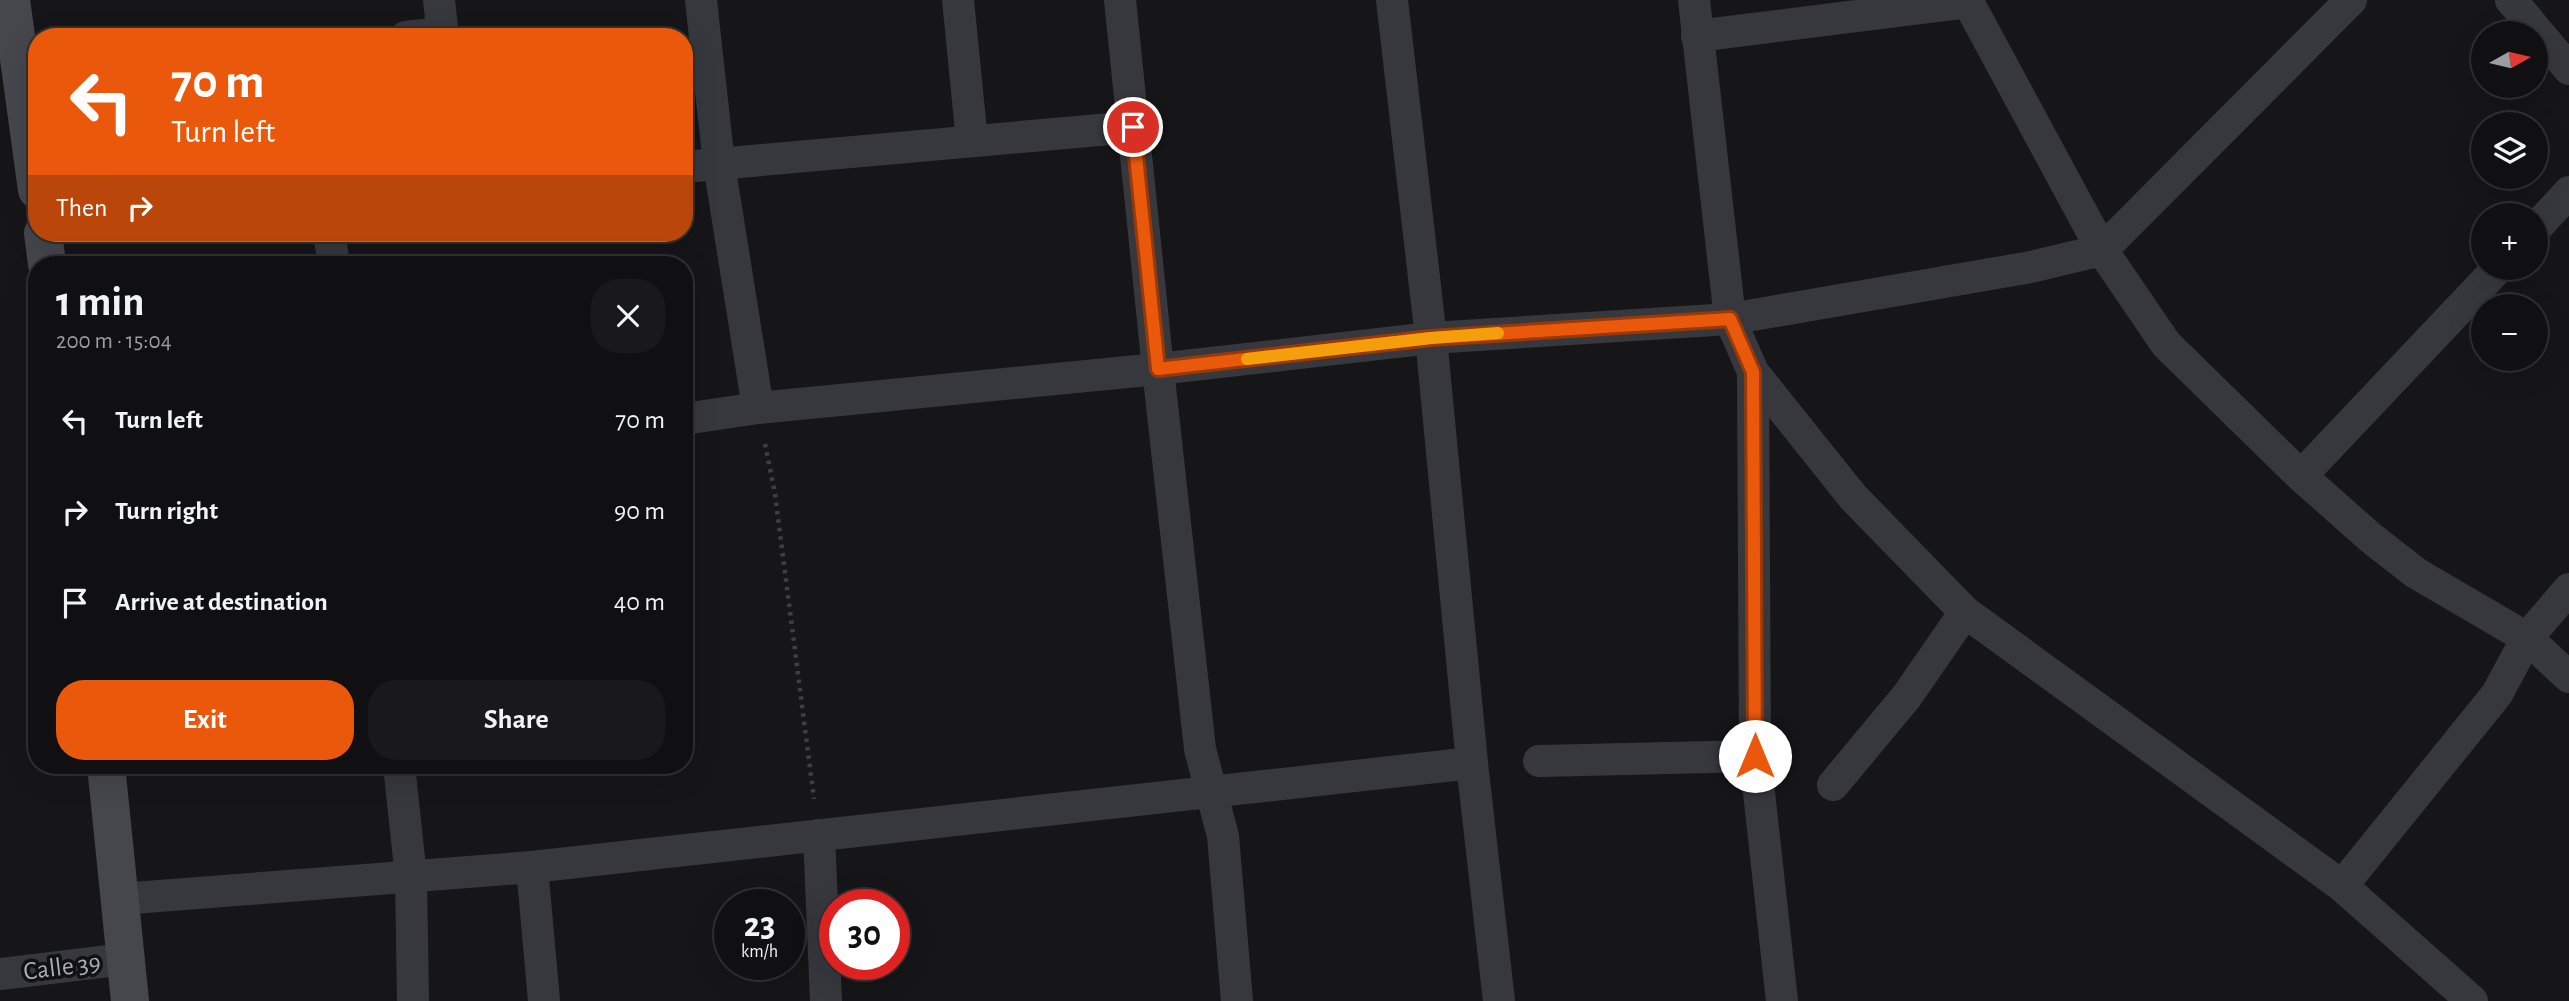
<!DOCTYPE html>
<html lang="en">
<head>
<meta charset="utf-8">
<style>
	body { margin:0; font-family:"Alegreya Sans",sans-serif; background:#19191b; color:#f1f3f6; height:100vh; display:flex; flex-direction:column; font-size:26px; white-space:nowrap }
	* { box-sizing:border-box; margin:0 }
	p { font-size:23px; color:#9c9d9f }
	.icon { flex:none; width:38px; height:38px; fill:none; stroke:currentColor; stroke-width:2; stroke-linecap:round; stroke-linejoin:round }
	.map { position:relative; flex:1; overflow:hidden }
	.panel { position:absolute; left:28px; top:256px; width:665px; height:518px; display:flex; flex-direction:column; background:#101012; border-radius:28px; box-shadow:0 7px 28px #0002,0 0 0 2px #303032 }
	.panel>* { flex:none }
	.top-card { position:absolute; left:28px; top:28px; width:665px; height:214px; border-radius:28px; box-shadow:0 7px 28px #0002,0 0 0 2px #303032; background:#ea580c; color:#fff; overflow:hidden }
	.needle { width:46px; rotate:82deg }
	.tools { position:absolute; left:2471px; top:21px; display:grid; gap:14px }
	.tools a { display:grid; place-items:center; width:77px; height:77px; border-radius:50%; background:#101012; box-shadow:0 7px 28px #0002,0 0 0 2px #303032; font-size:35px }
	.speed { position:absolute; left:714px; top:889px; display:flex; gap:14px; font-size:35px; font-weight:700; text-align:center }
	.speed>* { display:grid; place-content:center; width:91px; height:91px; border-radius:50%; background:#101012; box-shadow:0 7px 28px #0002,0 0 0 2px #303032; line-height:1 }
	.speed small { font-size:18px; font-weight:400 }
	.speed .limit { border:10px solid #d22; background:#fff; color:#111 }
	.pin { position:absolute; display:grid; place-items:center; width:60px; height:60px; color:#fff; margin:-30px; border:4px solid #fff; border-radius:50%; box-shadow:0 2px 7px #0007 }
	.me { position:absolute; width:77px; margin:-38px; rotate:0deg; stroke-linejoin:round; filter:drop-shadow(0 0 5px #0008) }
	.turn { display:flex; align-items:center; gap:24px; height:147px; padding:0 28px; font-size:32px }
	.turn .icon { width:91px; height:91px; stroke-width:2.5 }
	.turn b { display:block; font-size:49px; line-height:60px }
	.then { display:flex; align-items:center; height:66px; padding:0 28px; background:#0003; gap:14px; font-size:26px }
	.round { display:grid; place-items:center; flex:none; width:74px; height:74px; border-radius:28px; background:#19191b }
	.headline { display:flex; align-items:center; justify-content:space-between; height:119px; padding:0 28px }
	h1 { font-size:42px; font-weight:700; line-height:52px }
	.primary-button { display:flex; gap:14px; margin-top:auto; padding:14px 28px }
	.primary-button a { flex:1; height:80px; border-radius:28px; background:#ea580c; color:#fff; font-size:28px; font-weight:700; line-height:80px; text-align:center }
	.primary-button a+a { background:#19191b; color:#f1f3f6 }
	ul { padding:0; list-style:none }
	li { display:flex; align-items:center; gap:21px; height:91px; padding:0 28px }
	li div { flex:1 }
	li b { display:block; font-size:26px }
	li em { font-style:normal }
	.map>svg:first-child { display:block }
	.lines { fill:none; stroke-linecap:round; stroke-linejoin:round }
	.path { stroke:#3d3f44; stroke-width:4.5; stroke-dasharray:3.5 5; stroke-linecap:butt }
	.street { stroke:#37383d; stroke-width:32 }
	.secondary { stroke:#45474d; stroke-width:38 }
	.route-casing { stroke:#983908; stroke-width:18 }
	.route { stroke:#ea580c; stroke-width:12 }
	.slow { stroke:#f59e0b; stroke-width:12 }
	.labels { text-anchor:middle; stroke-width:7; stroke-linejoin:round; paint-order:stroke }
	.street-label { font-size:26px; fill:#a8adb8; stroke:#111113 }
</style>
</head>
<body>
<div class="map">
<svg width="2569" height="1001" viewBox="0 0 2569 1001">
	<rect width="100%" height="100%" fill="#161618"/>
	<g class="lines">
		<path class="path" d="M 765,444 L 775,494 L 814,799"/>
		<g class="street">
			<path d="M 439,0 L 443,37"/>
			<path d="M 701,0 L 719,164 L 758,408"/>
			<path d="M 958,0 L 972,141"/>
			<path d="M 1120,0 L 1158,369 L 1200,749 L 1223,836 L 1237,1001"/>
			<path d="M 1392,0 L 1431,338 L 1472,763 L 1499,1001"/>
			<path d="M 1694,0 L 1730,319 L 1753,372 L 1853,497 L 1965,612 L 2342,886 L 2472,1001"/>
			<path d="M 1967,0 L 2102,250 L 2166,344 L 2301,476 L 2371,538 L 2416,573 L 2527,638 L 2569,677"/>
			<path d="M 2511,0 L 2569,69"/>
			<path d="M 1697,36 L 1968,2"/>
			<path d="M 406,37 L 442,33"/>
			<path d="M 684,167 L 1133,127"/>
			<path d="M 2536,228 L 2569,192"/>
			<path d="M 329,233 L 334,264"/>
			<path d="M 1753,372 L 1755,756 L 1782,1001"/>
			<path d="M 684,419 L 758,408 L 1158,369 L 1431,338 L 1730,319 L 2031,267 L 2102,250 L 2351,0"/>
			<path d="M 2301,476 L 2498,268"/>
			<path d="M 1539,761 L 1755,756"/>
			<path d="M 399,765 L 411,877 L 413,1001"/>
			<path d="M 1833,785 L 1907,696 L 1965,612"/>
			<path d="M 819,835 L 826,1001"/>
			<path d="M 532,867 L 544,1001"/>
			<path d="M 2342,886 L 2497,694 L 2527,638 L 2569,589"/>
			<path d="M 120,899 L 532,867 L 1472,763"/>
			<path d="M 0,974 L 125,959"/>
		</g>
		<g class="secondary">
			<path d="M 11,0 L 37,190"/>
			<path d="M 43,233 L 47,264"/>
			<path d="M 106,765 L 130,1001"/>
		</g>
	</g>
	<g class="lines">
		<defs>
			<path id="route" d="M 1133,127 L 1158,369 L 1431,338 L 1730,319 L 1753,372 L 1755,756"/>
		</defs>
		<use href="#route" class="route-casing"/>
		<use href="#route" class="route"/>
		<path class="slow" d="M 1247,359 L 1431,338 L 1498,333"/>
	</g>
	<g class="labels">
		<g class="street-label">
			<text transform="translate(62 966) rotate(-7)" y="9">Calle 39</text>
		</g>
	</g>
</svg>
<div class="tools">
<a><svg class="needle" viewBox="-14 -14 28 28"><path d="M0-13l5 13h-10z" fill="#e53935"/><path d="M0 13l5-13h-10z" fill="#9c9d9f"/></svg></a>
<a><svg class="icon" aria-label="layers" viewBox="0 0 24 24"><path d="M12 4l9 5-9 5-9-5zM3 14l9 5 9-5"/></svg></a>
<a>+</a>
<a>−</a>
</div>
<div class="speed"><div>23<small>km/h</small></div><div class="limit">30</div></div>
<div class="pin" style="left:1133px;top:127px;background:#d93025"><svg class="icon" aria-label="arrive" viewBox="0 0 24 24"><path d="M6 21V4h12l-3 4 3 4H6"/></svg></div>
<svg class="me" style="left:1755px;top:756px" viewBox="-20 -20 40 40"><circle r="19" fill="#fff"/><path d="M0-13L10 11 0 6-10 11z" fill="#ea580c"/></svg>
<div class="top-card">
<div class="turn"><svg class="icon" aria-label="left" viewBox="0 0 24 24"><path d="M17 20v-9H6M10 6l-5 5 5 5"/></svg><div><b>70 m</b>Turn left</div></div>
<div class="then">Then<svg class="icon" aria-label="right" viewBox="0 0 24 24"><path d="M7 20v-9h11M14 6l5 5-5 5"/></svg></div>
</div>
<section class="panel">
<div class="headline"><div><h1>1 min</h1><p>200 m · 15:04</p></div><a class="round"><svg class="icon" aria-label="close" viewBox="0 0 24 24"><path d="M6 6l12 12M18 6L6 18"/></svg></a></div>
<ul>
<li><svg class="icon" aria-label="left" viewBox="0 0 24 24"><path d="M17 20v-9H6M10 6l-5 5 5 5"/></svg><div><b>Turn left</b></div><em>70 m</em></li>
<li><svg class="icon" aria-label="right" viewBox="0 0 24 24"><path d="M7 20v-9h11M14 6l5 5-5 5"/></svg><div><b>Turn right</b></div><em>90 m</em></li>
<li><svg class="icon" aria-label="arrive" viewBox="0 0 24 24"><path d="M6 21V4h12l-3 4 3 4H6"/></svg><div><b>Arrive at destination</b></div><em>40 m</em></li>
</ul>
<div class="primary-button"><a>Exit</a><a>Share</a></div>
</section>
</div>
</body>
</html>
